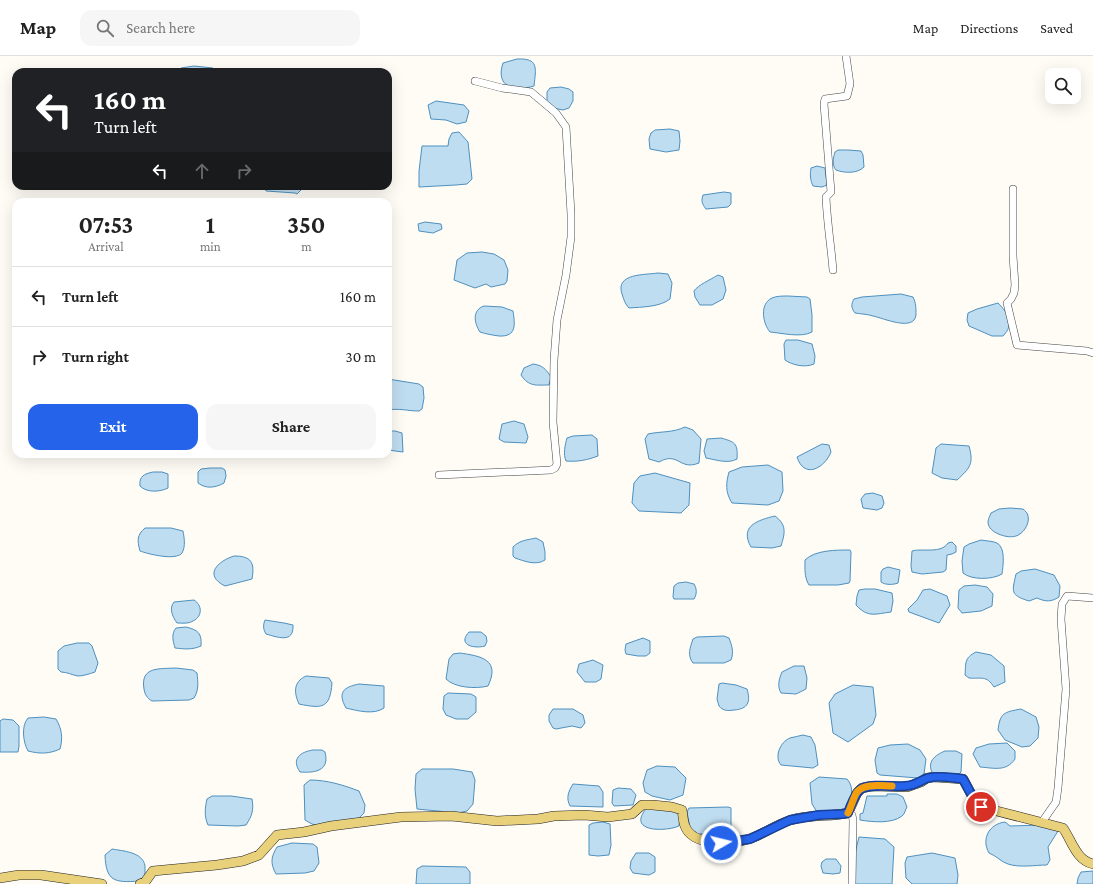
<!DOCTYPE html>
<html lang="en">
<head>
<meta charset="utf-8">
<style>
	body { margin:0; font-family:"Crimson Pro",serif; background:#f6f6f6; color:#222; height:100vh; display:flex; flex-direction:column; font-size:15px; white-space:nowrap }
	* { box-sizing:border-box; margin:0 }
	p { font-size:13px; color:#767676 }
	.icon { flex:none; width:22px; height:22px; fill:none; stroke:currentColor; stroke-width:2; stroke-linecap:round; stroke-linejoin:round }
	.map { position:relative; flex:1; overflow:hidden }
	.drawer { position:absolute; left:12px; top:142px; width:380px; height:260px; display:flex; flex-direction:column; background:#fff; border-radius:12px; box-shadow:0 4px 16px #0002 }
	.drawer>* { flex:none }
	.banner { position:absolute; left:12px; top:12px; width:380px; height:122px; border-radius:12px; box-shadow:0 4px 16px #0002; background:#202124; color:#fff; overflow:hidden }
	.controls { position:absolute; left:1045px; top:12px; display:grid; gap:8px }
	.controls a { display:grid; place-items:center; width:36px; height:36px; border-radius:8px; background:#fff; box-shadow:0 4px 16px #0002; font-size:20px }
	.pin { position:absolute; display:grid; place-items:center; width:34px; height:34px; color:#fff; margin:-17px; border:2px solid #fff; border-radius:50%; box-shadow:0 1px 4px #0007 }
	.me { position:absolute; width:44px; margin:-22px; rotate:82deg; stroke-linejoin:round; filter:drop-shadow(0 0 3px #0008) }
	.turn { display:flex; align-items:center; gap:14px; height:84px; padding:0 16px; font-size:18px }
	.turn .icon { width:52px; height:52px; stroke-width:2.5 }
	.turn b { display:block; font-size:28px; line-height:34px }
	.lanes { display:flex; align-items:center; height:38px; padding:0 16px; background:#0003; justify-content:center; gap:20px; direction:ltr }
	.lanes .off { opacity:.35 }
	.eta { display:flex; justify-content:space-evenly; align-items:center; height:68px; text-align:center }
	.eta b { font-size:24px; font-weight:700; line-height:28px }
	.action { display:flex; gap:8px; margin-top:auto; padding:8px 16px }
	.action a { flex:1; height:46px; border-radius:12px; background:#2563eb; color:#fff; font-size:16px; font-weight:700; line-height:46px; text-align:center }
	.action a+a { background:#f6f6f6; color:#222 }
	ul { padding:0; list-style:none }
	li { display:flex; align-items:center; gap:12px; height:60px; padding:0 16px; border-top:1px solid #e0e0e0 }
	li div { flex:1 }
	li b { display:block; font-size:15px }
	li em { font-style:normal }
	header { display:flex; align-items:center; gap:24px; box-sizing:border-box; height:56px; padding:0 20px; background:#fff; border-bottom:1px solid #e0e0e0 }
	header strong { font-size:19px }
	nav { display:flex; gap:22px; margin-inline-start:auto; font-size:14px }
	.search { width:280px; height:36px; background:#f6f6f6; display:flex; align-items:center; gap:10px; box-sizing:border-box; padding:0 14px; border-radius:12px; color:#767676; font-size:15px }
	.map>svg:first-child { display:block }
	.water { fill:#bfddf0; stroke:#4e90bf }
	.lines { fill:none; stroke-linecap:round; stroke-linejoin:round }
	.minor-casing { stroke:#444; stroke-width:8 }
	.major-casing { stroke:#222; stroke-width:10 }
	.minor { stroke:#fff; stroke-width:7 }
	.major { stroke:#e9d07a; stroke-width:9 }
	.route-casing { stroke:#184099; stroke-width:10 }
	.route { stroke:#2563eb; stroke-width:7 }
	.slow { stroke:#f59e0b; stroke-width:7 }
</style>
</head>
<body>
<header>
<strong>Map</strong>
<div class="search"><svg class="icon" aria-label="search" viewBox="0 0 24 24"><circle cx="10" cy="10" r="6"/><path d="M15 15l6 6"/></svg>Search here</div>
<nav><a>Map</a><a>Directions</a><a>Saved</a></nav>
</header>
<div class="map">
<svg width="1093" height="828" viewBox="0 0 1093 828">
	<rect width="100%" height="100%" fill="#fefcf5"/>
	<g class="water">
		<path d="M 517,3 C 539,2 536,12 534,30 C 514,36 495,31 503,7 Z"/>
		<path d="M 194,10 L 213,12 L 214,16 L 180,16 L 181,12 Z"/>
		<path d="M 561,31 L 569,33 L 573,36 L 573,45 L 569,52 L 563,54 L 553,52 L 547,45 L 547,36 L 550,32 Z"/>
		<path d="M 436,45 L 464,49 L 469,55 L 466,66 L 457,68 L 446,64 L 431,63 L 428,49 Z"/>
		<path d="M 670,73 L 679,75 L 680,85 L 679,94 L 666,96 L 650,93 L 649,83 L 651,77 L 655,74 Z"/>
		<path d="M 459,76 L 468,86 L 472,123 L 467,128 L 456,129 L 419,131 L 419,115 L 422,90 L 448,90 L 449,83 L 452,77 Z"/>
		<path d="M 838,94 L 848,94 L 861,95 L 863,99 L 864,111 C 857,118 844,117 836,114 C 832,110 833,102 835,96 Z"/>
		<path d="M 817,110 L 825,112 L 827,129 L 822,131 L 813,130 C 810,124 810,118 811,112 Z"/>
		<path d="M 264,130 L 302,130 L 302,133 L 297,138 L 295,137 L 266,135 Z"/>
		<path d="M 724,136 L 731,137 L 731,148 L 728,151 L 706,153 C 702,148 701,145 703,139 Z"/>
		<path d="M 425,166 L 441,168 L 442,173 L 433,177 L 419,175 L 418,168 Z"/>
		<path d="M 482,196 L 494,198 L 504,204 L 508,214 L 507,225 L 505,228 L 491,231 L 486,228 L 475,232 L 454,224 L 457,204 L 467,197 Z"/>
		<path d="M 658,217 L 668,218 L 672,227 L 670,243 C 660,251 642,251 629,252 C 625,248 624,244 622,238 C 615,217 645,219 658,217 Z"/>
		<path d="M 718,219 L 723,221 L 726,234 L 723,243 L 712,249 L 700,249 L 695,241 L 694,235 C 698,229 710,224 718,219 Z"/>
		<path d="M 901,238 L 913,241 C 916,247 916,252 916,259 C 914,276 883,262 873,260 C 867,258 861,258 855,257 C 851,252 851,248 854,243 L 862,241 Z"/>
		<path d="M 788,240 L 807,241 L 810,243 L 812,259 L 812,276 C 801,282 782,277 770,276 C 763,268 759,248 772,242 C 776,240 783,240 788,240 Z"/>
		<path d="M 998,247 C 1008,257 1015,268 1003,280 L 992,280 L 969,270 L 967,264 L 968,257 L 977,253 Z"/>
		<path d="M 484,250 L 502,251 L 513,255 C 515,268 517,281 499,280 C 492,279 486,278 480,276 C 474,267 472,254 484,250 Z"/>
		<path d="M 786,284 L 798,284 L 812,288 L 815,300 L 814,308 C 805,312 792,309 785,304 L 784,288 Z"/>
		<path d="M 533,308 C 542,309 546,313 551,321 L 549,329 C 536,329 529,331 521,319 L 524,312 Z"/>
		<path d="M 388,323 L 419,328 L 423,331 L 424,342 L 422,353 L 419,355 C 408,355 399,352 388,354 Z"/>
		<path d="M 514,365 L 524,368 L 528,381 L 526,387 L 504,386 L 499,383 L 502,368 Z"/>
		<path d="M 685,371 L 693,374 L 701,383 L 699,407 C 679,415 679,395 659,406 L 649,403 L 645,383 L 648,378 C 662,375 672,377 685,371 Z"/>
		<path d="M 388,375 L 395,375 L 402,377 L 403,396 L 388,394 Z"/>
		<path d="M 592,379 L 597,383 L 598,400 C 587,404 578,406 566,405 C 563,398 565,389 567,382 L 573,380 Z"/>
		<path d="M 721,382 C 735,386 738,387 737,403 C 728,408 717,404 706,402 L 704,395 L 707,383 Z"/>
		<path d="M 822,388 L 829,389 L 831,396 C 824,413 804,423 797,401 Z"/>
		<path d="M 941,388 L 969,390 C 974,408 970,412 957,424 L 942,422 L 932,417 L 936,392 Z"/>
		<path d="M 768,409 L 782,416 L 783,435 L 779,445 L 768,449 L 732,447 C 725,436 726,427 729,416 L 742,411 Z"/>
		<path d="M 210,412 L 222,412 L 225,414 L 226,420 L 224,427 C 215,432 206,433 198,427 L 198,416 L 201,413 Z"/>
		<path d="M 153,416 L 162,416 L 168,418 L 168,432 C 160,436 147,437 140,430 C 139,420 144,418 153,416 Z"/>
		<path d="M 655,417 L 690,427 L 689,449 L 681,457 L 639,455 L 632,447 L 634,427 L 640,420 Z"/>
		<path d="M 873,437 L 882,440 L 884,447 L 882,452 L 877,454 L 863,452 L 861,443 L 865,438 Z"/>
		<path d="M 1010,452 L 1023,453 C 1025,455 1028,457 1028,460 C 1030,468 1023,478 1016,480 C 1008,483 988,477 988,466 C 988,463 990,460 991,457 L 999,453 Z"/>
		<path d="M 775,460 C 787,469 785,477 781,490 L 772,492 L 751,491 C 739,470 758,464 775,460 Z"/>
		<path d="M 145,472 L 171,472 L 183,475 C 184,481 186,490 182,497 C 176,505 148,498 140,495 C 137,484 137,479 145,472 Z"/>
		<path d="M 536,482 L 543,486 L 545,496 L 545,504 C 536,510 524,505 515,502 L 513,500 L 513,491 C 520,484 527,484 536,482 Z"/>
		<path d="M 981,484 C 986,485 993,485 997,487 C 1006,492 1003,510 1002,518 C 992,524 971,524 963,517 L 962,505 L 964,491 L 969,488 Z"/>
		<path d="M 952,486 L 956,490 L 956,496 L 952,498 L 947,499 L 946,514 L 943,516 L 922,518 L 912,516 L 911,510 L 912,495 C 923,492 941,498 948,487 Z"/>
		<path d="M 850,494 L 851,496 L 850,525 L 849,527 L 838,529 L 809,529 C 804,521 805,512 805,504 C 815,494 836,494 850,494 Z"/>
		<path d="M 234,500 C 251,500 255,506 252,523 L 225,530 C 203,519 218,505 234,500 Z"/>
		<path d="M 888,511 L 900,514 L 898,527 C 893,529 885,529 881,526 L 881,516 L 883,513 Z"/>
		<path d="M 1035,513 L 1054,519 L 1060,530 L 1059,541 C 1051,546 1046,546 1037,542 L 1029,545 C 1010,539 1012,536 1016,518 L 1021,515 Z"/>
		<path d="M 686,526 L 694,528 C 697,533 697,538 694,543 L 674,543 L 673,541 L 674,530 L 678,527 Z"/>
		<path d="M 975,529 L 987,531 L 993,538 L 992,550 L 981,555 L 962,557 L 958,552 L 959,534 L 964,530 Z"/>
		<path d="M 865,533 L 875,533 L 892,537 L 893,545 L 891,556 C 875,558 868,562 856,549 L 857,540 L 859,534 Z"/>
		<path d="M 930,533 L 947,540 L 950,549 L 939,567 L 909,556 L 908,553 L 917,544 L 923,534 Z"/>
		<path d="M 194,544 C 202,549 203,560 193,565 C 188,568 182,567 177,567 C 172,560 169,552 174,546 Z"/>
		<path d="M 265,564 L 284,567 L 293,569 C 294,588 277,581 266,578 C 263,573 263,569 265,564 Z"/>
		<path d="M 186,571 C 198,574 202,577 201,590 C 192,594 184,593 175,592 C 173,585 171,578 176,572 Z"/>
		<path d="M 469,576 L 481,576 L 486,580 L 487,585 L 485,590 C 474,593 457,589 469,576 Z"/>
		<path d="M 724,580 L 729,582 C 732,590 734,596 731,604 L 724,607 L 693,607 C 687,599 690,592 693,583 L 697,581 Z"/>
		<path d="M 643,582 L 650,585 L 650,597 L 646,600 L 638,600 L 626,598 L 625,594 L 626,588 Z"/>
		<path d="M 77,587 L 89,587 L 92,590 L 98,607 L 95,616 C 89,618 83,620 78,620 C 72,619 67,616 61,616 L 58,613 L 58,595 L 64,590 Z"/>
		<path d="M 976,596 L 991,599 L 1004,610 L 1005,626 L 994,631 C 986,619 982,623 969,622 L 965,619 C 966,607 964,602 976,596 Z"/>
		<path d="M 460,597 C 480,600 501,603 488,630 C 476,633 455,632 446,623 L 449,603 L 453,598 Z"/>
		<path d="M 593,604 L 603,609 L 601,623 L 596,626 L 585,626 L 577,616 L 579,608 Z"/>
		<path d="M 794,610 L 804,610 L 807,622 L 806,633 L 796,638 L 781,637 C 777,630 779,623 782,616 Z"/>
		<path d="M 176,612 L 193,614 L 197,617 C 198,626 199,634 194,642 L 189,644 L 152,645 C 147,642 145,639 144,633 C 140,610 160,613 176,612 Z"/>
		<path d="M 306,620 L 329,622 L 332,627 C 330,652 323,653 299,648 C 294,637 293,626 306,620 Z"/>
		<path d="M 722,627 L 736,629 L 747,633 C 751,646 748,653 734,654 C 728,655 723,655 719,650 L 717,643 L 719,628 Z"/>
		<path d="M 359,628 L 384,630 L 384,652 C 374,659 358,655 346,652 C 337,636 344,631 359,628 Z"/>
		<path d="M 853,629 L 873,631 L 876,659 L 873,668 L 848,686 L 833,677 L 829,647 L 835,638 Z"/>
		<path d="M 448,637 L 471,638 L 476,641 L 476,656 L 468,663 L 456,663 L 446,659 L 443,653 L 444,640 Z"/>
		<path d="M 553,653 L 573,653 L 583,659 L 585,667 L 581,672 L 572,670 L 556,673 L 553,672 L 549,665 L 549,659 Z"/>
		<path d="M 1021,653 L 1036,661 L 1039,671 L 1038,682 L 1030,690 L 1022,691 L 1005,684 L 998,674 C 1000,657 1004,656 1021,653 Z"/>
		<path d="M 44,661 L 56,663 C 62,673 63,682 60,693 C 49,698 40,698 28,695 C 23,686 21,670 28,662 Z"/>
		<path d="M 3,663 L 13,664 L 19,670 L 19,690 L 18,696 L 0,696 L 0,665 Z"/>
		<path d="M 803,679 L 811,681 L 815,689 L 818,709 L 813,712 L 781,709 C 774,701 780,686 790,682 C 794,681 799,680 803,679 Z"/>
		<path d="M 1007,687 L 1015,695 L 1015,703 C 1006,716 994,712 980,711 L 973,698 L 976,692 L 989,688 Z"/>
		<path d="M 908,688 L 920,694 L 926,703 L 924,718 L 918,722 L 880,719 L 877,717 L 875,704 L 878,692 L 890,689 Z"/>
		<path d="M 313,694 L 322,694 L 325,696 C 330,715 315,717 300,716 C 291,703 300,696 313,694 Z"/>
		<path d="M 945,695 L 956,695 L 962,698 L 961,716 L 958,719 L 933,718 C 926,706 935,699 945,695 Z"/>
		<path d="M 657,710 L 675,711 L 686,722 L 683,739 L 670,744 L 652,740 L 645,736 L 643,727 L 647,714 Z"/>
		<path d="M 422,713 L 453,713 L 472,716 L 475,724 L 473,748 L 467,755 L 458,757 L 417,753 L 415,733 L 416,718 Z"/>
		<path d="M 819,721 L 847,723 C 856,733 850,746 844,755 L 817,756 L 812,748 L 810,727 Z"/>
		<path d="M 310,724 C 327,724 343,729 359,735 L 365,749 L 364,757 L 358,763 L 318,770 L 312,768 L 305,764 L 304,729 Z"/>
		<path d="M 573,728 L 599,730 L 603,736 L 603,751 L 570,750 C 566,742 568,736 573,728 Z"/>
		<path d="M 618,732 L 631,733 L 636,739 L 633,749 L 614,750 L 612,747 L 613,734 Z"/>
		<path d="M 887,738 L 897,738 L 903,741 L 907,751 C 905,754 905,758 902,760 C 892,768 872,766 860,764 L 860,758 L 863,757 L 867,740 L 887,740 Z"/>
		<path d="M 212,740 L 231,740 L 252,743 C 254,754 252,760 246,769 L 238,770 L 208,769 C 204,760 205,752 207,743 Z"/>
		<path d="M 728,751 L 731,752 L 731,774 L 729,777 L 698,778 L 690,772 L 687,756 L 689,752 Z"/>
		<path d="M 646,753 L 673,753 L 680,759 L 679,770 C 665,776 627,776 646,753 Z"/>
		<path d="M 603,766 L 610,768 L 611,789 L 609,799 L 598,800 L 589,799 L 589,769 L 593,767 Z"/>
		<path d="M 1005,766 L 1010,770 L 1042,769 L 1058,775 L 1048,791 L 1050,804 L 1047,809 C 1035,809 1020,812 1008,808 C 1001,806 997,800 989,797 C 981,783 989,768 1005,766 Z"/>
		<path d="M 859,781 L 885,783 L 894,791 L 892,828 L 855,828 L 855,797 Z"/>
		<path d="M 292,787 L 313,788 L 317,791 L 319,807 L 314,815 L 305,817 L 276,818 C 270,807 271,801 277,791 Z"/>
		<path d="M 112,793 C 123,795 143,796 145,810 C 145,813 145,816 145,819 L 139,825 C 114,827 106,825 105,799 Z"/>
		<path d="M 636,797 L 649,797 L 655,801 L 655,816 L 649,819 L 633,817 L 630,812 L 631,805 Z"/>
		<path d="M 932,797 L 955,802 L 958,819 L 957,828 L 912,828 L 906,822 L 905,807 L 907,801 Z"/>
		<path d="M 826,803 L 836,803 L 841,810 L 840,817 L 833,818 L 823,817 L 821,810 L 822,806 Z"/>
		<path d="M 422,810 L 466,811 L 470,816 L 470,828 L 416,828 L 417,813 Z"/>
		<path d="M 1093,815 L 1093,828 L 1077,828 L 1078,822 L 1081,816 Z"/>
	</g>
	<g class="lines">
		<defs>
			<g id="minor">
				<path d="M 1013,133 L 1013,200 L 1015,229 L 1014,237 L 1011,243 L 1007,247 L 1017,289 L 1087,295 L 1093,297"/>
				<path d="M 833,214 C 831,190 827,165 826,141 L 831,136 L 824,48 L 825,43 L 847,40 L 850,28 L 846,0"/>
				<path d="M 439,419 L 551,414 L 555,412 L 557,408 L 553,366 L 554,304 L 557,264 L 566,219 L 571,181 L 571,158 L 566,71 L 556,57 L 531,36 L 502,32 L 475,25"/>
				<path d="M 848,757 L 852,759 L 853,764 L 852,828"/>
				<path d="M 1042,766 L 1056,746 L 1058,732 L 1066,633 L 1061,563 L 1062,548 L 1067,540 L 1093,542"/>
			</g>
			<g id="major">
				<path d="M 0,822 L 19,819 L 41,819 L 102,828"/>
				<path d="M 140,828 L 145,826 L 153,815 L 217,809 L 243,805 L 259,799 L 277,779 L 304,776 L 331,770 L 401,761 L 451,760 L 497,765 L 538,763 L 554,760 L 584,759 L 608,761 L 632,758 L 642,749 L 653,749 L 672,751 L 682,754 C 683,759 683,765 685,770 C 693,791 731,788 749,783 C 763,779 776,768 791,764 C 810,758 830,761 848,757 L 857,737 L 862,732 L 872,730 L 907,731 L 921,726 L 927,722 L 934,721 L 963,723 L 976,747 L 981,751 L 1063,772 C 1072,785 1076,804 1093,808"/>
			</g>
		</defs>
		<use href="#minor" class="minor-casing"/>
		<use href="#major" class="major-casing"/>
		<use href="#minor" class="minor"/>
		<use href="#major" class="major"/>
	</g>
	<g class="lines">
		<defs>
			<path id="route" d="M 721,787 L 750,783 L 790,764 L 819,759 L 842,758 L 848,757 C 850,751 856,736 861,733 C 871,727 894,731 905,730 C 915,730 921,724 928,722 C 939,719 952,722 963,723 L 976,747 L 981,751"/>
		</defs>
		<use href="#route" class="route-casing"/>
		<use href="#route" class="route"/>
		<path class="slow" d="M 848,757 C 851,752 853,742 857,736 C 864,727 882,730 892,730"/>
	</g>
</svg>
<div class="controls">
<a><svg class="icon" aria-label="search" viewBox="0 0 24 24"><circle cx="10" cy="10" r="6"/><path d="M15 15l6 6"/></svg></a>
</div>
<div class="pin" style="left:981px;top:751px;background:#d93025"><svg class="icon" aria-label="arrive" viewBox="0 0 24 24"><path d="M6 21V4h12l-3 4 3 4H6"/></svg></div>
<svg class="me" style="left:721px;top:787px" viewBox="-20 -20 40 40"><circle r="17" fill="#2563eb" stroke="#fff" stroke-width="3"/><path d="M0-11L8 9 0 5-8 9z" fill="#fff"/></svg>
<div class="banner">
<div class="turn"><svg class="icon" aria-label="left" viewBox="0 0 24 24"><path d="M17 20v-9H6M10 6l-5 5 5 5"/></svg><div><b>160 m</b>Turn left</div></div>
<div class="lanes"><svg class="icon" aria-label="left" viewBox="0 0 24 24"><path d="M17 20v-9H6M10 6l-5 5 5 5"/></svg><svg class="icon off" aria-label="ahead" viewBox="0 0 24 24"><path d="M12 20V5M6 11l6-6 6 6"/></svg><svg class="icon off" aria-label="right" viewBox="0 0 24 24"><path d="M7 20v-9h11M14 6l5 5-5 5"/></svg></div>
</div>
<section class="drawer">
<div class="eta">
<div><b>07:53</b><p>Arrival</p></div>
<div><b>1</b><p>min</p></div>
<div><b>350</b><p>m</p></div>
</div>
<ul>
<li><svg class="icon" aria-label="left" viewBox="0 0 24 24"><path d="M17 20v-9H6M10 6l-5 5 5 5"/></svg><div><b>Turn left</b></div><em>160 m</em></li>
<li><svg class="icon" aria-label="right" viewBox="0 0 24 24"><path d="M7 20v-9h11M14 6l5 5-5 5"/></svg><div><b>Turn right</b></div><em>30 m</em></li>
</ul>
<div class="action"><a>Exit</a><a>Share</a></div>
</section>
</div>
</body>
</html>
